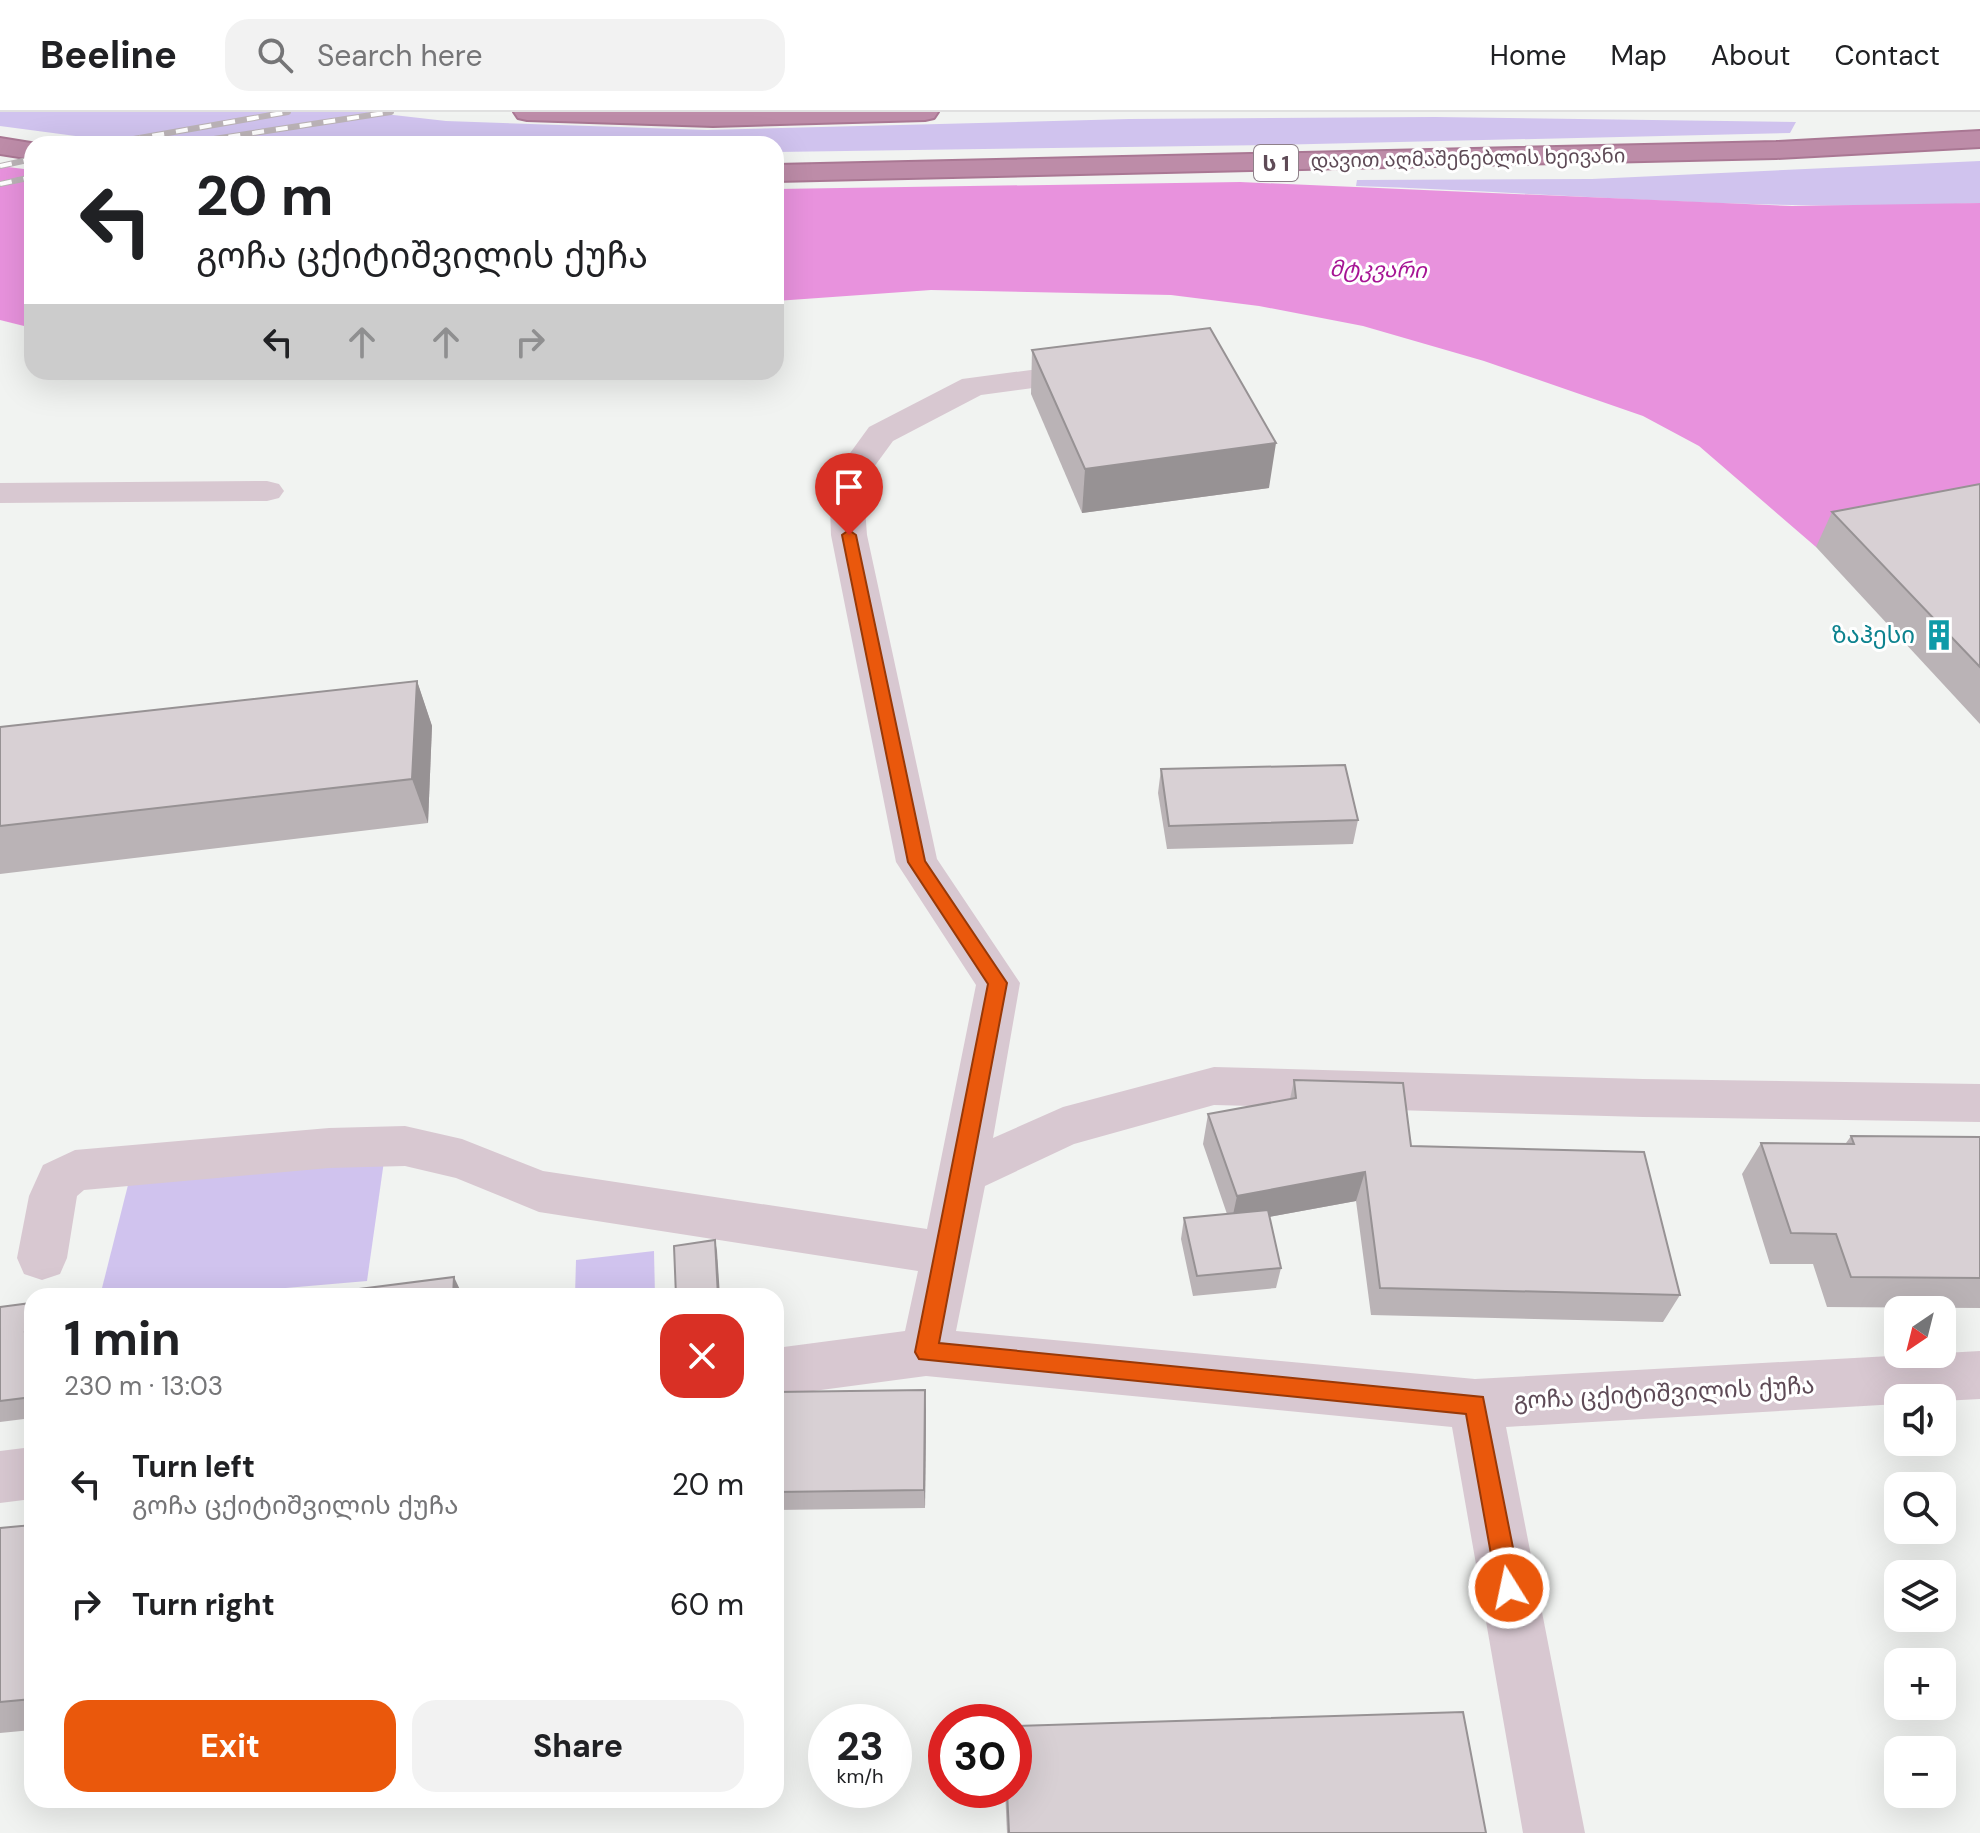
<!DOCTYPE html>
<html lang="en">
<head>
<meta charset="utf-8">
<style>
	body { margin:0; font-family:"DM Sans","Noto Sans Georgian",sans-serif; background:#f2f2f2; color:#202124; height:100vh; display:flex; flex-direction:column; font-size:30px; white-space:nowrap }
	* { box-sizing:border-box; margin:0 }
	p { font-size:26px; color:#757577 }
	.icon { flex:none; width:44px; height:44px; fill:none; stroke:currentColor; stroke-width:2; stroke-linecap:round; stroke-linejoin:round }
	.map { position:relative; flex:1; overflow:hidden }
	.side { position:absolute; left:24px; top:1176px; width:760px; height:520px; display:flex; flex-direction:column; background:#fff; border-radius:24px; box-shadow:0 8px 32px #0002 }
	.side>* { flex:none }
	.guide { position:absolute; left:24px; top:24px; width:760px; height:244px; border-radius:24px; box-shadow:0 8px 32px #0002; background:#fff; color:#202124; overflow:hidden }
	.needle { width:52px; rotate:215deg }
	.fabs { position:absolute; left:1884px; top:1184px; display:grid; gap:16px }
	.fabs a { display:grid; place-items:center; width:72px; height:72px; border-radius:16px; background:#fff; box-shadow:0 8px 32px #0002; font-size:40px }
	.speed { position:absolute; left:808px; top:1592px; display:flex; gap:16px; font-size:40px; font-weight:700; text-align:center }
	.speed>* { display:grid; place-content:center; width:104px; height:104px; border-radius:50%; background:#fff; box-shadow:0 8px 32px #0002; line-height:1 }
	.speed small { font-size:20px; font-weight:400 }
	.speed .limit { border:12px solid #d22; background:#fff; color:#111 }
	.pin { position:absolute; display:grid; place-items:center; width:68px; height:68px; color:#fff; margin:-82px -34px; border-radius:50% 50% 50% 0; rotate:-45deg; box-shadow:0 0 8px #0007 }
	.pin .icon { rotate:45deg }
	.me { position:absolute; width:88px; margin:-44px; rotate:350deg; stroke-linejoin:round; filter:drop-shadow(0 0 6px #0008) }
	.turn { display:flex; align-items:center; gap:28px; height:168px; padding:0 40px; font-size:36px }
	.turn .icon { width:104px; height:104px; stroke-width:2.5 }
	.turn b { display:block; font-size:56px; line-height:68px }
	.lanes { display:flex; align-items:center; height:76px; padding:0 40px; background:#0003; justify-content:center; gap:40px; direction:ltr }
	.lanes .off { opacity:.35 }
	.round { display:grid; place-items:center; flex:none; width:84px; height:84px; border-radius:24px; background:#f2f2f2 }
	.summary { display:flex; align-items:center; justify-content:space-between; height:136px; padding:0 40px }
	h1 { font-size:48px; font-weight:700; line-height:60px }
	.button { display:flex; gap:16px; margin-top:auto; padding:16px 40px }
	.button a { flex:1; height:92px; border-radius:24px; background:#ea580c; color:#fff; font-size:32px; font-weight:700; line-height:92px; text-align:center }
	.button a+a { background:#f2f2f2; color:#202124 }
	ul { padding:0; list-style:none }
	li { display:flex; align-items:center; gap:24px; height:120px; padding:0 40px }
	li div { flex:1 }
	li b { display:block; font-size:30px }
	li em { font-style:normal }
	header { display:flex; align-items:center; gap:48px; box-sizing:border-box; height:112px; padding:0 40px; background:#fff; border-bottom:2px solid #e0e0e0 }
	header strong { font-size:38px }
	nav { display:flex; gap:44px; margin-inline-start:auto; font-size:28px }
	.search { width:560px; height:72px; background:#f2f2f2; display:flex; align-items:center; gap:20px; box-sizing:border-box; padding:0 28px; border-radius:24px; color:#757577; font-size:30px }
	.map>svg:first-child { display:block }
	.green { fill:#d0c3ee }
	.water { fill:#e892dd }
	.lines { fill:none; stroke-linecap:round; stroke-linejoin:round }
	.highway-casing { stroke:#a97793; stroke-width:4 }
	.minor { fill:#d8c8d1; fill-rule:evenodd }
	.highway { fill:#bd8ca8; fill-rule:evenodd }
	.rail-casing { stroke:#bbb3b7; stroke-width:6 }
	.rail { stroke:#fff; stroke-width:4; stroke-dasharray:12; stroke-linecap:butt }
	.wall { fill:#bab3b6 }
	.shaded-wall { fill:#979294 }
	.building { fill:#d8d0d4; stroke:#979294; stroke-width:2 }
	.route { fill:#ea580c; stroke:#983908; stroke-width:2 }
	.labels { text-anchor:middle; stroke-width:6; stroke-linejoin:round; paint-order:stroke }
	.far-street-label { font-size:20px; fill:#5e4a56; stroke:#fff }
	.shield { fill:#fff; stroke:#8e8089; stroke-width:2 }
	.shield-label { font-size:22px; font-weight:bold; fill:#5e4a56 }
	.far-water-label { font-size:22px; font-style:italic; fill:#a61494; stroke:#fff }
	.culture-label { font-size:24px; fill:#0d838f; stroke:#fff; text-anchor:end }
	.street-label { font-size:24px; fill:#5e4a56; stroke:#fff }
</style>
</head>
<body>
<header>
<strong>Beeline</strong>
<div class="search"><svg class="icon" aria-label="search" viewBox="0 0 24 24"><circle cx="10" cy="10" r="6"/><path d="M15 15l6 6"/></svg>Search here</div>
<nav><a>Home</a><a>Map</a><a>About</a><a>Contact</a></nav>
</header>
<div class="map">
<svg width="1980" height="1721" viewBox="0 0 1980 1721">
	<rect width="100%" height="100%" fill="#f1f3f1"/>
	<g class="green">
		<path d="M 0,0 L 367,0 L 446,9 L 707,18 L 1129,7 L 1435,5 L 1796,10 L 1790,21 L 1271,33 L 776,40 L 776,32 L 136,32 L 0,14 Z"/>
		<path d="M 1980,49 L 1980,91 C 1772,101 1564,81 1356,74 L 1357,68 L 1592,67 Z"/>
		<path d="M 384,1049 L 367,1169 L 193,1184 L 100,1184 L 129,1069 Z"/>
		<path d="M 654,1139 L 655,1184 L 575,1184 L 576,1148 Z"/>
	</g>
	<g class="water">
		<path d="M 0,54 L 32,58 L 32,216 L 0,208 Z"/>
		<path d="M 1240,70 L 1792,94 L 1980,91 L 1980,404 L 1816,435 L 1699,334 L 1643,304 L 1484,249 L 1363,214 L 1259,194 L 1171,183 L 931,178 L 776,189 L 776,77 Z"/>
	</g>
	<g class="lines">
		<defs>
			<g id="highway">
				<path d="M 514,0 L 938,0 L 934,6 L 925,8 L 713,14 L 527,8 L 518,6 Z"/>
				<path d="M 1980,19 L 1980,35 L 1776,46 L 776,69 L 776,53 L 1776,30 Z"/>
				<path d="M 0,26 L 37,32 L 32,32 L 32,47 L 0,42 Z"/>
			</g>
		</defs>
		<use href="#highway" class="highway-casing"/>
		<g class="minor">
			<path d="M 1091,250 L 1102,253 L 1107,260 L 1102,267 L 981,283 L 893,329 L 863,370 L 867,423 L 937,747 L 1020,871 L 993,1026 L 1063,995 L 1214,955 L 1643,967 L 1980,972 L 1980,1010 L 1643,1005 L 1214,993 L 1074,1032 L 985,1074 L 956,1219 L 1475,1267 L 1980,1239 L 1980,1287 L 1942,1289 L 1942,1286 L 1898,1286 L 1898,1292 L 1506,1315 L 1585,1721 L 1523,1721 L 1452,1315 L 926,1264 L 776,1284 L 776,1236 L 905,1219 L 918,1159 L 539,1100 L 456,1066 L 405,1054 L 329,1056 L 84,1078 L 77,1084 L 67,1146 L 60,1162 L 42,1168 L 24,1162 L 17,1146 L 29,1084 L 43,1053 L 75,1038 L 329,1016 L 405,1014 L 462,1027 L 543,1059 L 927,1117 L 976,873 L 896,750 L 831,423 L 829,370 L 869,315 L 962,267 Z"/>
			<path d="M 267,369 L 279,372 L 284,379 L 279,386 L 267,389 L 0,391 L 0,371 Z"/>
			<path d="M 32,1335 L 32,1387 L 0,1391 L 0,1339 Z"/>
		</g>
		<use href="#highway" class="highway"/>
		<defs>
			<g id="rail">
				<path d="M 105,32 L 288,0"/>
				<path d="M 181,32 L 391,0"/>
				<path d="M 0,54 L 32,47"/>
				<path d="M 0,72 L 32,65"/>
			</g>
		</defs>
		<use href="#rail" class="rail-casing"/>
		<use href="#rail" class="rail"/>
	</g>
	<g class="wall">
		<path d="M 1032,238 L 1269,376 L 1082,401 L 1031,282 Z"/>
		<path d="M 1980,372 L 1980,612 L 1816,435 L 1832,400 Z"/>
		<path d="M 417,569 L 432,614 L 428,711 L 0,762 L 0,615 Z"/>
		<path d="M 1161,657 L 1358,708 L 1353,732 L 1167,737 L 1158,681 Z"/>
		<path d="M 1294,968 L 1411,1034 L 1680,1183 L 1663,1210 L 1371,1203 L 1356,1089 L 1269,1105 L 1281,1156 L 1276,1176 L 1193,1184 L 1181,1127 L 1184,1106 L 1227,1102 L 1203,1032 L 1208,1002 L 1290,987 Z"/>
		<path d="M 1851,1024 L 1980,1025 L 1980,1196 L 1827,1195 L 1813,1152 L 1770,1152 L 1742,1062 L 1761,1031 L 1846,1031 Z"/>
		<path d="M 31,1191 L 32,1306 L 0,1310 L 0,1195 Z"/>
		<path d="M 776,1280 L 926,1297 L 925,1396 L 776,1398 Z"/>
		<path d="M 32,1413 L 32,1618 L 0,1621 L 0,1416 Z"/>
		<path d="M 1005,1678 L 1014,1678 L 1486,1721 L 1007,1721 Z"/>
	</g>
	<g class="shaded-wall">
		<path d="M 1276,331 L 1269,376 L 1082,401 L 1085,357 Z"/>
		<path d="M 417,569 L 432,614 L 428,711 L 412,667 Z"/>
		<path d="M 1365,1060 L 1356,1089 L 1231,1112 L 1237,1084 Z"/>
		<path d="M 715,1128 L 717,1139 L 720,1184 L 718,1184 Z"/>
		<path d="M 454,1165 L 463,1184 L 453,1184 Z"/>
		<path d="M 31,1191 L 32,1192 L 32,1226 L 25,1219 Z"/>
		<path d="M 925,1278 L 926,1297 L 925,1396 L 924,1378 Z"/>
	</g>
	<g class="building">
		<path d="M 1210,216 L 1276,331 L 1085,357 L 1032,238 Z"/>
		<path d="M 1980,372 L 1980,555 L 1832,400 Z"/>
		<path d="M 417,569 L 412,667 L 0,714 L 0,615 Z"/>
		<path d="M 1345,653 L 1358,708 L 1169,714 L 1161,657 Z"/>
		<path d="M 1294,968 L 1403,971 L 1411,1034 L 1644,1040 L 1680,1183 L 1380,1176 L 1365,1060 L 1237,1084 L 1208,1002 L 1296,986 Z"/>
		<path d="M 1851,1024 L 1980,1025 L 1980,1166 L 1851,1165 L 1836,1122 L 1791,1121 L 1761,1031 L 1854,1032 Z"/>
		<path d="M 1268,1098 L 1281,1156 L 1197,1164 L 1184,1106 Z"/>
		<path d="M 715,1128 L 718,1184 L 676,1184 L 674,1134 Z"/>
		<path d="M 454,1165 L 453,1184 L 304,1184 Z"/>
		<path d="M 31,1191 L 25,1219 L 32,1218 L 32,1285 L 0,1289 L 0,1195 Z"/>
		<path d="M 925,1278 L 924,1378 L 776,1380 L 776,1280 Z"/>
		<path d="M 32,1413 L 32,1587 L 0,1590 L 0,1416 Z"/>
		<path d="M 1463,1600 L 1486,1721 L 1009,1721 L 1007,1678 L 1014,1678 L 1014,1614 Z"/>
	</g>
	<path class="route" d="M 849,418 L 856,423 L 925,749 L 1007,871 L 939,1231 L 1483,1285 L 1521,1476 L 1517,1484 L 1509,1488 L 1501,1484 L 1497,1476 L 1466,1302 L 919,1247 L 915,1240 L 988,872 L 908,750 L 842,423 Z"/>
	<defs>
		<symbol id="building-bare" viewBox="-9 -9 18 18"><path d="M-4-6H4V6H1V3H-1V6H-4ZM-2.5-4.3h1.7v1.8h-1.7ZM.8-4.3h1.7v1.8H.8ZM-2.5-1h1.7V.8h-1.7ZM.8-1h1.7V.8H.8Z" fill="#0f9aa8" stroke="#fff" stroke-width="2.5" paint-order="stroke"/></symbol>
	</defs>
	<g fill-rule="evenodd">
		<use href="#building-bare" x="1917" y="501" width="44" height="44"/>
	</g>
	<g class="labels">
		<g class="far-street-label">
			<text transform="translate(1468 46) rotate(-1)" y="7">დავით აღმაშენებლის ხეივანი</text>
		</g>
		<rect class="shield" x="1254" y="33" width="44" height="36" rx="6"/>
		<g class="shield-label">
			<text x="1276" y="59">ს 1</text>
		</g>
		<g class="far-water-label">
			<text transform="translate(1378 157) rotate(1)" y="8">მტკვარი</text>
		</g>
		<g class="culture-label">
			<text x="1915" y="531">ზაჰესი</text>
		</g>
		<g class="street-label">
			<text transform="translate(1664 1281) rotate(-3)" y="8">გოჩა ცქიტიშვილის ქუჩა</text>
		</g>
	</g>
</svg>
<div class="fabs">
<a><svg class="needle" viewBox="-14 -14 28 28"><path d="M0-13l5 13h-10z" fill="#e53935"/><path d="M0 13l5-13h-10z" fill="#757577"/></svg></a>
<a><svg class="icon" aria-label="sound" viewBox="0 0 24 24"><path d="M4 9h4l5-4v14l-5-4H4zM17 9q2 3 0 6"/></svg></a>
<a><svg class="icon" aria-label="search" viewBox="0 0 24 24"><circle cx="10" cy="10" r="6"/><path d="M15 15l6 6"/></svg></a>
<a><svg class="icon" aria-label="layers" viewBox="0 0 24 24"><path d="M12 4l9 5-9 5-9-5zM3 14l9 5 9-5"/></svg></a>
<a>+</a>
<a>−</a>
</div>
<div class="speed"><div>23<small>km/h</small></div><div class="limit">30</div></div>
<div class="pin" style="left:849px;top:423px;background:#d93025"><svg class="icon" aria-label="arrive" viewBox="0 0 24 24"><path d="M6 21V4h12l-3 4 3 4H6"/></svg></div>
<svg class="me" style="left:1509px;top:1476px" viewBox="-20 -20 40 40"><circle r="17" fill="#ea580c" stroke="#fff" stroke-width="3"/><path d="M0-11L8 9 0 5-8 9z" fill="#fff"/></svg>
<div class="guide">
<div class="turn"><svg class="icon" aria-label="left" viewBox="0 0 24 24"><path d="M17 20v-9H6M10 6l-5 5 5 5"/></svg><div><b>20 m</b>გოჩა ცქიტიშვილის ქუჩა</div></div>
<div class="lanes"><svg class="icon" aria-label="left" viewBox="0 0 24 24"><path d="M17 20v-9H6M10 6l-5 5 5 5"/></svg><svg class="icon off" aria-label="ahead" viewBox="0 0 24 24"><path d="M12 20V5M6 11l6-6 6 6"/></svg><svg class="icon off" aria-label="ahead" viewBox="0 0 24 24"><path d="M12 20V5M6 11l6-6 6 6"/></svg><svg class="icon off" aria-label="right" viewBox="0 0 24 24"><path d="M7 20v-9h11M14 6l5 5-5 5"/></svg></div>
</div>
<section class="side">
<div class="summary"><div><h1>1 min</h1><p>230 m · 13:03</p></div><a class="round" style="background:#d93025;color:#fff"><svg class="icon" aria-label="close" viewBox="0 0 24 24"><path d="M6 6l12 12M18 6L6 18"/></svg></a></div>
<ul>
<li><svg class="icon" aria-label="left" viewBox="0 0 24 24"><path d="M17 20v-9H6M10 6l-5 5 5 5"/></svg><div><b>Turn left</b><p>გოჩა ცქიტიშვილის ქუჩა</p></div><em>20 m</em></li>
<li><svg class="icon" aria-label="right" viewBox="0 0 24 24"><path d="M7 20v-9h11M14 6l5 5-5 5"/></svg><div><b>Turn right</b></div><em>60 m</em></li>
</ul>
<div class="button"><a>Exit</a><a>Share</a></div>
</section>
</div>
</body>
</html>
